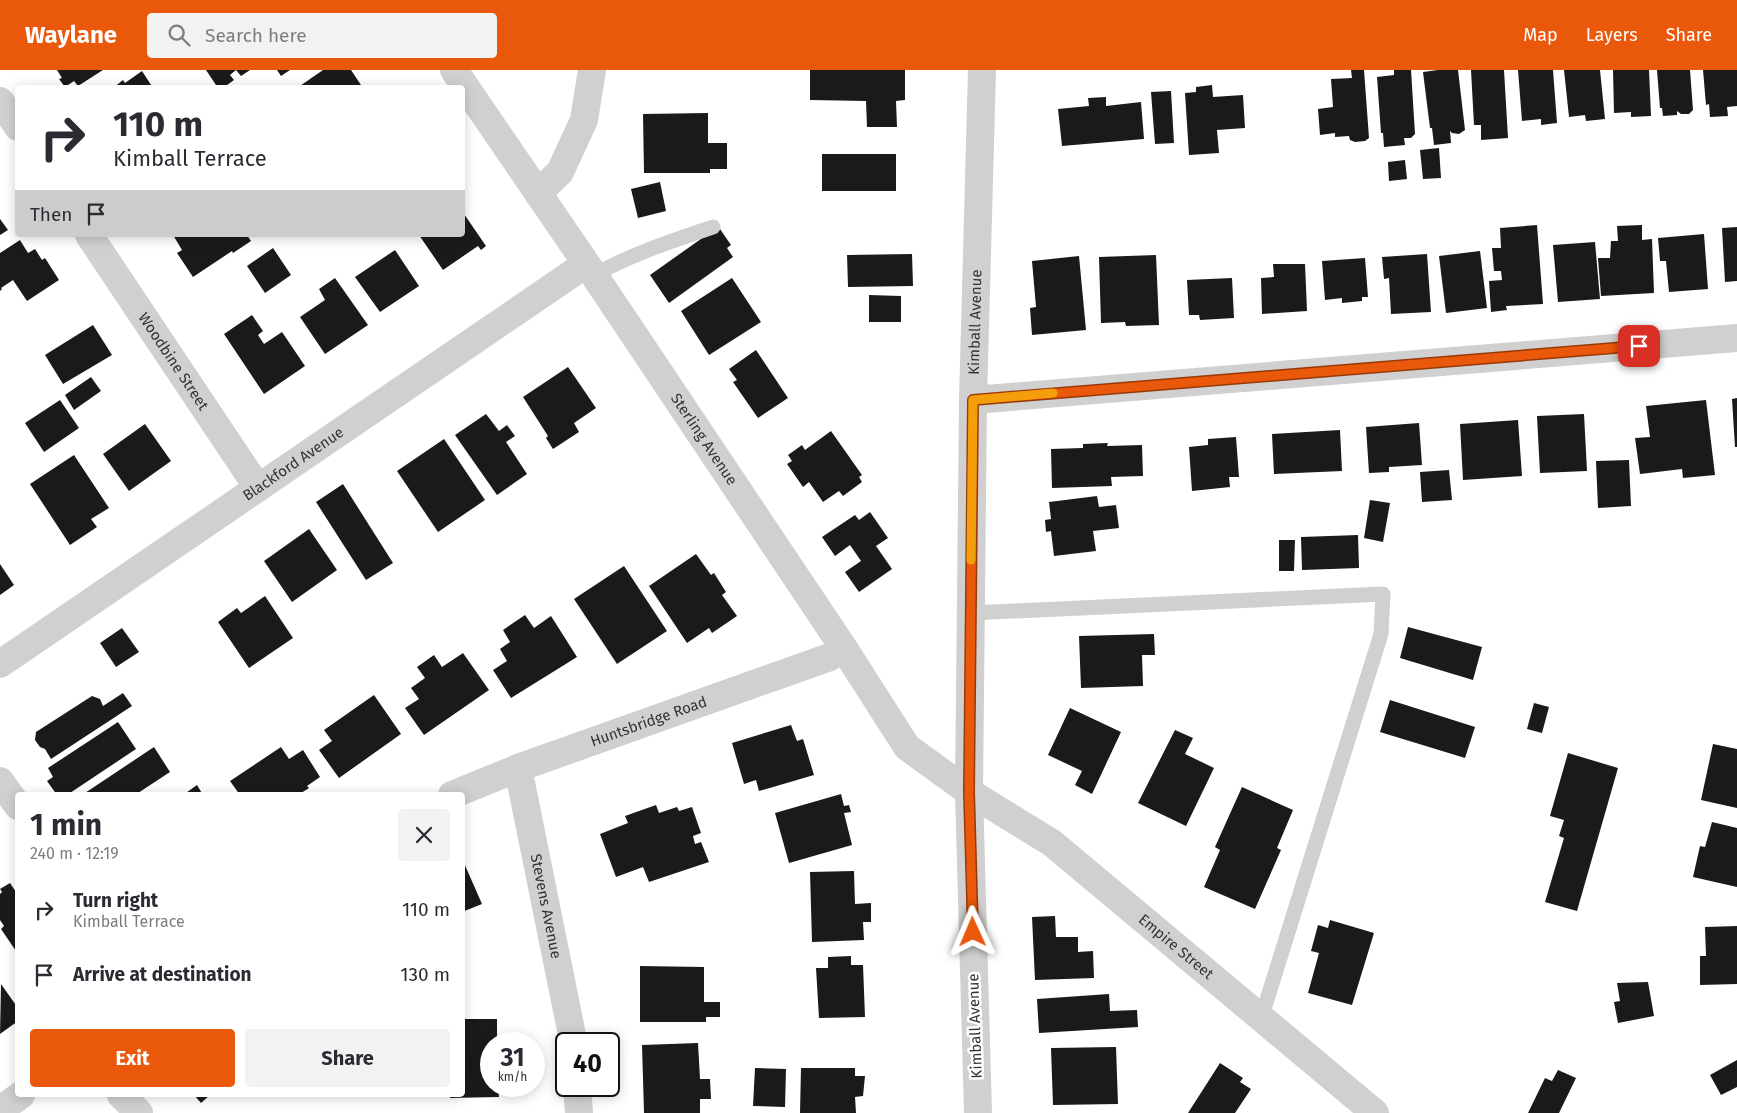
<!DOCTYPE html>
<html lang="en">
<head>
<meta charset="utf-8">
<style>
	body { margin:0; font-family:"Fira Sans",sans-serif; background:#f2f2f3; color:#2b2b33; height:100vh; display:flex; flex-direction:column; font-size:19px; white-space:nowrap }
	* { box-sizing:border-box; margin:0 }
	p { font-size:16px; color:#7c7c81 }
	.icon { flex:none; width:28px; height:28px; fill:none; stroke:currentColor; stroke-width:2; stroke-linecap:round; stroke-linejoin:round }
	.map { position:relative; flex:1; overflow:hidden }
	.drawer { position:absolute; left:15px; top:722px; width:450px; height:305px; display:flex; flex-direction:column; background:#fff; border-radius:5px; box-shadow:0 2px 12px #0003 }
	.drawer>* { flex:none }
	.guide { position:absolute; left:15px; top:15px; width:450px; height:152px; border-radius:5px; box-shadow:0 2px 12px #0003; background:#fff; color:#2b2b33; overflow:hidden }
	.speed { position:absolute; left:480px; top:962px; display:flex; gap:10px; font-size:25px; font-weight:700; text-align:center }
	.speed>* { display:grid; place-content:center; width:65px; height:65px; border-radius:50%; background:#fff; box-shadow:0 2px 12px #0003; line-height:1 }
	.speed small { font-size:12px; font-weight:400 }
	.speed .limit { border:2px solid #111; border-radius:8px; background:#fff; color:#111 }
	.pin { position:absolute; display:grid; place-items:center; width:42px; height:42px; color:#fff; margin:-21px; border-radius:10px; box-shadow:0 2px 8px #0006 }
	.me { position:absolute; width:55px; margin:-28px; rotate:359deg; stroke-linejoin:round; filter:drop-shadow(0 0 4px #0008) }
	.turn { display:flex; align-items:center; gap:18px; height:105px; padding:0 15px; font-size:22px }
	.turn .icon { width:65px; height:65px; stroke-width:2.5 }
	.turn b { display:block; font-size:35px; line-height:42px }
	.then { display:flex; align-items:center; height:48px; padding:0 15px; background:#0003; gap:10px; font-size:19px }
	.round { display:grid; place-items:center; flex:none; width:52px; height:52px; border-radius:5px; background:#f2f2f3 }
	.overview { display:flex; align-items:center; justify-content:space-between; height:85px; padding:0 15px }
	h1 { font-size:30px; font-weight:700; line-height:38px }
	.primary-button { display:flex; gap:10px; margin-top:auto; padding:10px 15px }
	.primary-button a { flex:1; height:58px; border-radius:5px; background:#ea580c; color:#fff; font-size:20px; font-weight:700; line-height:58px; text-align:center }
	.primary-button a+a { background:#f2f2f3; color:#2b2b33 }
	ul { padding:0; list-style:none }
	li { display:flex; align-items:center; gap:15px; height:65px; padding:0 15px }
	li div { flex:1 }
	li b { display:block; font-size:19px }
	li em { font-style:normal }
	header { display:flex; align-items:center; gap:30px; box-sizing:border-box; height:70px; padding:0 25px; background:#ea580c; color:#fff }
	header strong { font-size:24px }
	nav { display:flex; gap:28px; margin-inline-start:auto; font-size:18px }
	.search { width:350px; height:45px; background:#f2f2f3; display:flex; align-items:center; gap:12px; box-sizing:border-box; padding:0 18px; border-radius:5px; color:#7c7c81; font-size:19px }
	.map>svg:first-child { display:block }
	.building { fill:#1a1a1a }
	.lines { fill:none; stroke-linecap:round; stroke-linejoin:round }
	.service { stroke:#d0d0d0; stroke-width:15 }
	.minor { stroke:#d0d0d0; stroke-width:28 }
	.tertiary { stroke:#d0d0d0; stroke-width:28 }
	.route-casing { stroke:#983908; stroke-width:12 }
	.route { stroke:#ea580c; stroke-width:9 }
	.slow { stroke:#f59e0b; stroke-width:9 }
	.labels { text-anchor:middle; stroke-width:5; stroke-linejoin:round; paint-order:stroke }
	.street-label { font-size:15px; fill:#333; stroke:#fff }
</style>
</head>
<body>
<header>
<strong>Waylane</strong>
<div class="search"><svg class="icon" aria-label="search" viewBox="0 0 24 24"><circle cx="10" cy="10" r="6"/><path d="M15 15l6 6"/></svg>Search here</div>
<nav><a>Map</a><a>Layers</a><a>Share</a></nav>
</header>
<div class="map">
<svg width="1737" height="1043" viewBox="0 0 1737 1043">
	<rect width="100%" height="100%" fill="#fff"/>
	<g class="building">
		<path d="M 57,0 L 103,0 L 78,16 L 74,11 L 65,17 L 59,9 L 62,8 Z"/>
		<path d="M 206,0 L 250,0 L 241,6 L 236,0 L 230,5 L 234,10 L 223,18 L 218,18 Z"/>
		<path d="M 277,0 L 290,0 L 281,6 Z"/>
		<path d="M 323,0 L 351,0 L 363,18 L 297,18 Z"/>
		<path d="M 810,0 L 905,0 L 905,30 L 896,31 L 897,57 L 867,57 L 866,31 L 810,30 Z"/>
		<path d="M 1351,0 L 1364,0 L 1369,68 L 1365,71 L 1355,72 L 1350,70 L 1349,66 L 1335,67 L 1335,63 L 1320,65 L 1318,39 L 1333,37 L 1331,9 L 1352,8 Z"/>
		<path d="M 1394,0 L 1411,0 L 1415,64 L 1411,68 L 1404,68 L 1405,75 L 1384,77 L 1383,63 L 1381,63 L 1377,7 L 1394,5 Z"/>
		<path d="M 1438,0 L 1458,0 L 1465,60 L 1459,64 L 1452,63 L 1450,61 L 1451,73 L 1434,75 L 1432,58 L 1430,58 L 1423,2 Z"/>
		<path d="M 1471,0 L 1504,0 L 1508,68 L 1481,70 L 1481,55 L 1474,55 Z"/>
		<path d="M 1518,0 L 1553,0 L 1557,53 L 1541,55 L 1541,49 L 1522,51 Z"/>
		<path d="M 1564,0 L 1600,0 L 1605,49 L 1586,51 L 1585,45 L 1569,47 Z"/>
		<path d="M 1613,0 L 1649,0 L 1651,46 L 1631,47 L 1631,42 L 1614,43 Z"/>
		<path d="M 1657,0 L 1690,0 L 1693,40 L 1689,44 L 1681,44 L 1677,41 L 1677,45 L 1663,46 L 1662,38 L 1660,38 Z"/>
		<path d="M 1703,0 L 1737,0 L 1737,36 L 1727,37 L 1728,46 L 1710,47 L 1709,34 L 1706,35 Z"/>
		<path d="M 142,1 L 153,18 L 113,18 L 123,10 L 125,13 Z"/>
		<path d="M 1212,15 L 1213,27 L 1243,25 L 1245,58 L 1217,60 L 1219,83 L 1189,85 L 1185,23 L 1196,22 L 1196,17 Z"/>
		<path d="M 1171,21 L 1174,73 L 1155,74 L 1151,22 Z"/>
		<path d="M 1106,27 L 1106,36 L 1141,32 L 1144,69 L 1062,76 L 1058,39 L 1089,36 L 1088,28 Z"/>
		<path d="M 708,43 L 708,73 L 727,73 L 727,99 L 710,99 L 710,103 L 644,103 L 643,44 Z"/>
		<path d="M 1439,78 L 1441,108 L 1423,109 L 1420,80 Z"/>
		<rect x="822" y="84" width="74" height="37"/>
		<path d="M 1405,90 L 1407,109 L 1389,111 L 1388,92 Z"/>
		<path d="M 660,112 L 666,141 L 638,148 L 631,119 Z"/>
		<path d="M 462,141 L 486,176 L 481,180 L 478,176 L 443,200 L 419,165 L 462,165 Z"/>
		<path d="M 0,149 L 8,160 L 0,165 Z"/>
		<path d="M 1537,155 L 1543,234 L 1506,236 L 1507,240 L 1491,242 L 1489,211 L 1502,210 L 1501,201 L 1494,201 L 1492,178 L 1501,178 L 1500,158 Z"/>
		<path d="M 1642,155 L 1642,170 L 1652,169 L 1654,223 L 1601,226 L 1598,188 L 1610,188 L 1611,171 L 1618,171 L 1617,156 Z"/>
		<path d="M 1737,157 L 1737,211 L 1725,212 L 1722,158 Z"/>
		<path d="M 715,159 L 720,159 L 731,175 L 727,178 L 733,187 L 669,233 L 650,205 Z"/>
		<path d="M 1704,164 L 1708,219 L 1669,222 L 1666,191 L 1660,191 L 1658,168 Z"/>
		<path d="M 173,165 L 247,165 L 251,171 L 233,183 L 232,181 L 193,207 L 177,183 L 182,180 Z"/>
		<path d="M 20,170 L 28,183 L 35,179 L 42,190 L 45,188 L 59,210 L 27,231 L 13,210 L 1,218 L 2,219 L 0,221 L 0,183 Z"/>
		<path d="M 1595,172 L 1600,229 L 1558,232 L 1553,175 Z"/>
		<path d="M 273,178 L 291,205 L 265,223 L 247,196 Z"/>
		<path d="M 395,180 L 419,216 L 380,242 L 355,207 Z"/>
		<path d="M 1480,181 L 1487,238 L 1446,243 L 1439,186 Z"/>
		<path d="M 912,184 L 913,216 L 848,217 L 847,185 Z"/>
		<path d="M 1427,184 L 1431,242 L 1391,244 L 1389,208 L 1384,209 L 1382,187 Z"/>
		<path d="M 1156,185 L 1159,255 L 1126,256 L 1125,252 L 1101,253 L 1099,187 Z"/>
		<path d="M 1079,186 L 1086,260 L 1032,265 L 1030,238 L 1036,237 L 1032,191 Z"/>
		<path d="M 1365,188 L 1368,227 L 1362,227 L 1362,231 L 1342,233 L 1342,228 L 1325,230 L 1322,191 Z"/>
		<path d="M 1273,194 L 1305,194 L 1307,241 L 1262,244 L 1261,208 L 1274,207 Z"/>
		<path d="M 335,208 L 368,255 L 325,284 L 300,247 L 325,230 L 319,219 Z"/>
		<path d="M 732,208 L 761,252 L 709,285 L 681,241 Z"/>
		<path d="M 1232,208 L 1234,248 L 1200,250 L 1199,245 L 1189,245 L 1187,210 Z"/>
		<path d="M 869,225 L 901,226 L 901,252 L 869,252 Z"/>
		<path d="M 252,245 L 263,261 L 258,265 L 264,274 L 282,262 L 305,296 L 264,324 L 224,264 Z"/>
		<path d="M 93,255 L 112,285 L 63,314 L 45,285 Z"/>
		<path d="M 756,280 L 788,328 L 758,348 L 733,312 L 737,310 L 729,299 Z"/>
		<path d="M 568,297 L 596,338 L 574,353 L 579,362 L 553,379 L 546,368 L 548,366 L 523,327 Z"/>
		<path d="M 91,307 L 101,321 L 74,340 L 65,325 Z"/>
		<path d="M 1737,328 L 1737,377 L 1735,377 L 1732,329 Z"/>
		<path d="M 60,330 L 79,358 L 44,382 L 25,353 Z"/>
		<path d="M 1706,330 L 1715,405 L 1683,408 L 1682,399 L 1640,404 L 1635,368 L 1650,367 L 1646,336 Z"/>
		<path d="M 486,344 L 499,361 L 507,355 L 515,366 L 506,372 L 527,404 L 497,425 L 455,365 Z"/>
		<path d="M 1584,344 L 1587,401 L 1540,403 L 1537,346 Z"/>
		<path d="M 1518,350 L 1522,406 L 1463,410 L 1460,354 Z"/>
		<path d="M 1419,353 L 1422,395 L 1389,397 L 1389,402 L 1369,403 L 1366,357 Z"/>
		<path d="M 145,354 L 171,391 L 129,421 L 103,384 Z"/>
		<path d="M 1340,360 L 1342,401 L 1274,404 L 1272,364 Z"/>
		<path d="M 831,361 L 862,405 L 859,407 L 862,412 L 843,426 L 839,421 L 823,432 L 809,412 L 803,417 L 787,394 L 792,391 L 788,385 L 802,375 L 805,380 Z"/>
		<path d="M 1236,367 L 1239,407 L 1229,407 L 1230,417 L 1192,421 L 1189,377 L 1208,375 L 1208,369 Z"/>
		<path d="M 444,369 L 485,430 L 438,462 L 397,401 Z"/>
		<path d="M 1108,373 L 1107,376 L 1142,375 L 1143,406 L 1111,407 L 1112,416 L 1052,418 L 1051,379 L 1083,378 L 1083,374 Z"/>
		<path d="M 74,385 L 109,438 L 91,449 L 97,457 L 70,475 L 30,414 Z"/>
		<path d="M 1629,390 L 1631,436 L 1598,438 L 1596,391 Z"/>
		<path d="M 1449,400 L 1452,430 L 1422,432 L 1420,402 Z"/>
		<path d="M 343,414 L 393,493 L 366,510 L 316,432 Z"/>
		<path d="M 1097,426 L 1099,437 L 1116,435 L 1119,458 L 1093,461 L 1096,481 L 1054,486 L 1051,461 L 1046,462 L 1045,450 L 1051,449 L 1049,432 Z"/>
		<path d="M 1370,430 L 1390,433 L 1383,472 L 1364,468 Z"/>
		<path d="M 870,442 L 888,468 L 876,476 L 892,499 L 859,522 L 845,502 L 861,491 L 850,475 L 835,486 L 822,467 L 855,445 L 859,450 Z"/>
		<path d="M 309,459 L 337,500 L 292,532 L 264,491 Z"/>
		<path d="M 1358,465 L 1359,498 L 1302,500 L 1301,467 Z"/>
		<path d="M 1279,470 L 1295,470 L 1294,501 L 1279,501 Z"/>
		<path d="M 696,484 L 711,505 L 714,503 L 726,522 L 722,525 L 737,546 L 712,563 L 709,558 L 687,573 L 649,516 Z"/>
		<path d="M 0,494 L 14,515 L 0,525 Z"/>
		<path d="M 624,496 L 667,561 L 617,594 L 574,529 Z"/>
		<path d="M 265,526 L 293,568 L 249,598 L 218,552 L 237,538 L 241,543 Z"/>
		<path d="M 525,545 L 534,558 L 551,546 L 577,587 L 511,628 L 493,600 L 507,591 L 500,579 L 510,572 L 503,560 Z"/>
		<path d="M 1408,557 L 1482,577 L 1473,610 L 1400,588 Z"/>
		<path d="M 122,558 L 139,582 L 116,597 L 100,573 Z"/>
		<path d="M 1154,564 L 1155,585 L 1142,585 L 1143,616 L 1081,618 L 1079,566 Z"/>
		<path d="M 463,583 L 489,620 L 424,665 L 405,638 L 419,629 L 411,618 L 425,608 L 417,597 L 434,585 L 442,597 Z"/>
		<path d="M 123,623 L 132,636 L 51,689 L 45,679 L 40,677 L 35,670 L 36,662 L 92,626 L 100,629 L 103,636 Z"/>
		<path d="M 374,625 L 401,664 L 339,708 L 319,680 L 332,671 L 324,660 Z"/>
		<path d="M 1390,630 L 1475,657 L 1465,688 L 1380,662 Z"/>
		<path d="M 1534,633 L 1549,637 L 1542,663 L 1527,659 Z"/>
		<path d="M 1070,638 L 1121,662 L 1092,724 L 1075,715 L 1082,701 L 1048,685 Z"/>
		<path d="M 118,652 L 136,679 L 67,725 L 57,725 L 47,711 L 53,707 L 48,698 Z"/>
		<path d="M 791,655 L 797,671 L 803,669 L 814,705 L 759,721 L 756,710 L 744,714 L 732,673 Z"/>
		<path d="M 1175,660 L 1193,668 L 1185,684 L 1214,698 L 1186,756 L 1138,733 Z"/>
		<path d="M 1713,674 L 1737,679 L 1737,738 L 1701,730 Z"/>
		<path d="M 154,677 L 170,702 L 135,725 L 82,725 Z"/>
		<path d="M 281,677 L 289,689 L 303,680 L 320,707 L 307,716 L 309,718 L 298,725 L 240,725 L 230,711 Z"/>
		<path d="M 1568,683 L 1618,698 L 1577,841 L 1545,832 L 1564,768 L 1559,766 L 1564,750 L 1550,746 Z"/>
		<path d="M 197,715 L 203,725 L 183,725 Z"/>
		<path d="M 1242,717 L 1293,740 L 1277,778 L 1281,780 L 1255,839 L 1204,817 L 1220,780 L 1215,777 Z"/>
		<path d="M 841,724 L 844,736 L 849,735 L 851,742 L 844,743 L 852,775 L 789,793 L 775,743 Z"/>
		<path d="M 656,735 L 659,743 L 677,737 L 679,741 L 692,737 L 701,763 L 693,766 L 695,774 L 701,772 L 709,792 L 649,812 L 643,797 L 616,807 L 600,764 L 628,753 L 625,746 Z"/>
		<path d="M 1712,752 L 1737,758 L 1737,817 L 1693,807 L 1700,776 L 1705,777 Z"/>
		<path d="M 464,793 L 482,834 L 462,842 L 462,794 Z"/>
		<path d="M 854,801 L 855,834 L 871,833 L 871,852 L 863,852 L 864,870 L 812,872 L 810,802 Z"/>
		<path d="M 10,813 L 18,825 L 18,884 L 1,859 L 4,856 L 0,850 L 0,824 L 2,822 L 0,819 Z"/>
		<path d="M 1055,846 L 1056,867 L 1078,867 L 1078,882 L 1093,881 L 1094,908 L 1035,910 L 1032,847 Z"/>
		<path d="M 1330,850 L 1374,863 L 1352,935 L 1308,923 L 1319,883 L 1311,881 L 1318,855 L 1328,858 Z"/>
		<path d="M 1737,856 L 1737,914 L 1700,915 L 1700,886 L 1706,886 L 1705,857 Z"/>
		<path d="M 851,886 L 851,895 L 863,895 L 865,947 L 819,948 L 816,898 L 828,898 L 828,887 Z"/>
		<path d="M 640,896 L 704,897 L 704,932 L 720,932 L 720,947 L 706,947 L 706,952 L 640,952 Z"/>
		<path d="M 1648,912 L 1654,946 L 1618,953 L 1614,932 L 1620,931 L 1617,913 Z"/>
		<path d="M 1,914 L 18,938 L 18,951 L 0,964 Z"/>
		<path d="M 1109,924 L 1110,941 L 1137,940 L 1138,957 L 1039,963 L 1037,929 Z"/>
		<path d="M 462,949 L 497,949 L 497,974 L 491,974 L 491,1016 L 498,1016 L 499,1027 L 450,1028 L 450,1025 L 462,1025 Z"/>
		<path d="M 698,973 L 700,1009 L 710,1009 L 711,1029 L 700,1029 L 700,1043 L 644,1043 L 642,975 Z"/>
		<path d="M 1116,977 L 1118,1034 L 1053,1035 L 1051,978 Z"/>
		<path d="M 1737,990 L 1737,1017 L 1721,1025 L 1710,1005 Z"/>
		<path d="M 1220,993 L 1243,1008 L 1240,1012 L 1251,1019 L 1235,1043 L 1188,1043 Z"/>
		<path d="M 755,998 L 786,999 L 785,1037 L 753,1036 Z"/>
		<path d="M 801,998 L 855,998 L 855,1006 L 865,1006 L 863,1026 L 855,1027 L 856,1043 L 800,1043 Z"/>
		<path d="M 1558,1000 L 1576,1008 L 1559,1043 L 1528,1043 L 1545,1008 L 1552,1011 Z"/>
		<path d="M 194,1025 L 210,1025 L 201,1033 Z"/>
	</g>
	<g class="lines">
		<g class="service">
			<path d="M 594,205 C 632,184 672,171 713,157"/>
			<path d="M 971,543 L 1383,524 L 1381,564 L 1261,949"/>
		</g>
		<g class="minor">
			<path d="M 0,31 L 18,57"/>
			<path d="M 538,123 L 560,102 L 584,50 L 592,0"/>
			<path id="s1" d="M 89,165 L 258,418"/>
			<path d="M 973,330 L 1737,268"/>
			<path id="s2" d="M 0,594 L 586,194"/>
			<path id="s3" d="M 518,698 L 571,960 L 573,974"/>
			<path d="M 0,711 L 18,736"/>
			<path id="s4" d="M 969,722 L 1052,773 L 1375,1043"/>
			<path id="s5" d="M 452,725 L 518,698 L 830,587 L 843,577"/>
			<path d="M 577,1016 L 579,1043"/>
			<path d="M 121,1025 L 139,1043"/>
			<path d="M 0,1040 L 21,1025"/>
		</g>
		<g class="tertiary">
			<path id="s6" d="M 454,0 L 594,205 L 843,577 L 907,677 L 969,722"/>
			<path id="s7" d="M 978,1043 L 969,722 L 973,330 L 982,0"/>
		</g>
	</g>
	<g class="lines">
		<defs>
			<path id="route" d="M 973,862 L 969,722 L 973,330 L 1639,276"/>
		</defs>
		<use href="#route" class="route-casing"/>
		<use href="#route" class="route"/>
		<path class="slow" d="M 971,490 L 973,330 L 1053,323"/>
	</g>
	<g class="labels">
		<g class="street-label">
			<text dy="5" stroke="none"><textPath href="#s7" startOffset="791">Kimball Avenue</textPath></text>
			<text dy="5" stroke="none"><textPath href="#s1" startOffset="152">Woodbine Street</textPath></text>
			<text dy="5" stroke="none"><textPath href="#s6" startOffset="446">Sterling Avenue</textPath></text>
			<text dy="5" stroke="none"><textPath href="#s2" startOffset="355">Blackford Avenue</textPath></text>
			<text dy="5" stroke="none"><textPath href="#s5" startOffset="210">Huntsbridge Road</textPath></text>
			<text dy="5" stroke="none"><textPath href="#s3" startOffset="141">Stevens Avenue</textPath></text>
			<text dy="5" stroke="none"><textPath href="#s4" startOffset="259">Empire Street</textPath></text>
			<text transform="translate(975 956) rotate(-92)" y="5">Kimball Avenue</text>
		</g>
	</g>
</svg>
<div class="speed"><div>31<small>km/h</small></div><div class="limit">40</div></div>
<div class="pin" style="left:1639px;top:276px;background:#d93025"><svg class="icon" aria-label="arrive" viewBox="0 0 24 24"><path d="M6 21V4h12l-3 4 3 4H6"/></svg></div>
<svg class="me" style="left:973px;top:862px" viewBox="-20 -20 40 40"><path d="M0-17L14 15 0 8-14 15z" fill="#ea580c" stroke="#fff" stroke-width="4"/></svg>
<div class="guide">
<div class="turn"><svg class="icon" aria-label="right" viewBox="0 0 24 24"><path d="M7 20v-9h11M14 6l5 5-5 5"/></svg><div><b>110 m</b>Kimball Terrace</div></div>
<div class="then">Then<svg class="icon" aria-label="arrive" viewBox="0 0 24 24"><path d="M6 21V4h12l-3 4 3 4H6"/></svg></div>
</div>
<section class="drawer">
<div class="overview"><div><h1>1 min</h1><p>240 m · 12:19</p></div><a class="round"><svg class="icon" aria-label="close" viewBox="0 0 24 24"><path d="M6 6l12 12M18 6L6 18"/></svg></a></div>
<ul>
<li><svg class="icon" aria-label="right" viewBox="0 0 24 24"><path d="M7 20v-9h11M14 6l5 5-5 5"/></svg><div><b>Turn right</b><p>Kimball Terrace</p></div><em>110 m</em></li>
<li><svg class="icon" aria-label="arrive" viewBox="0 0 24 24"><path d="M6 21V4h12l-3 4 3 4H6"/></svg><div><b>Arrive at destination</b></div><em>130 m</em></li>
</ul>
<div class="primary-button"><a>Exit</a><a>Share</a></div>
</section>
</div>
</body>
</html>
